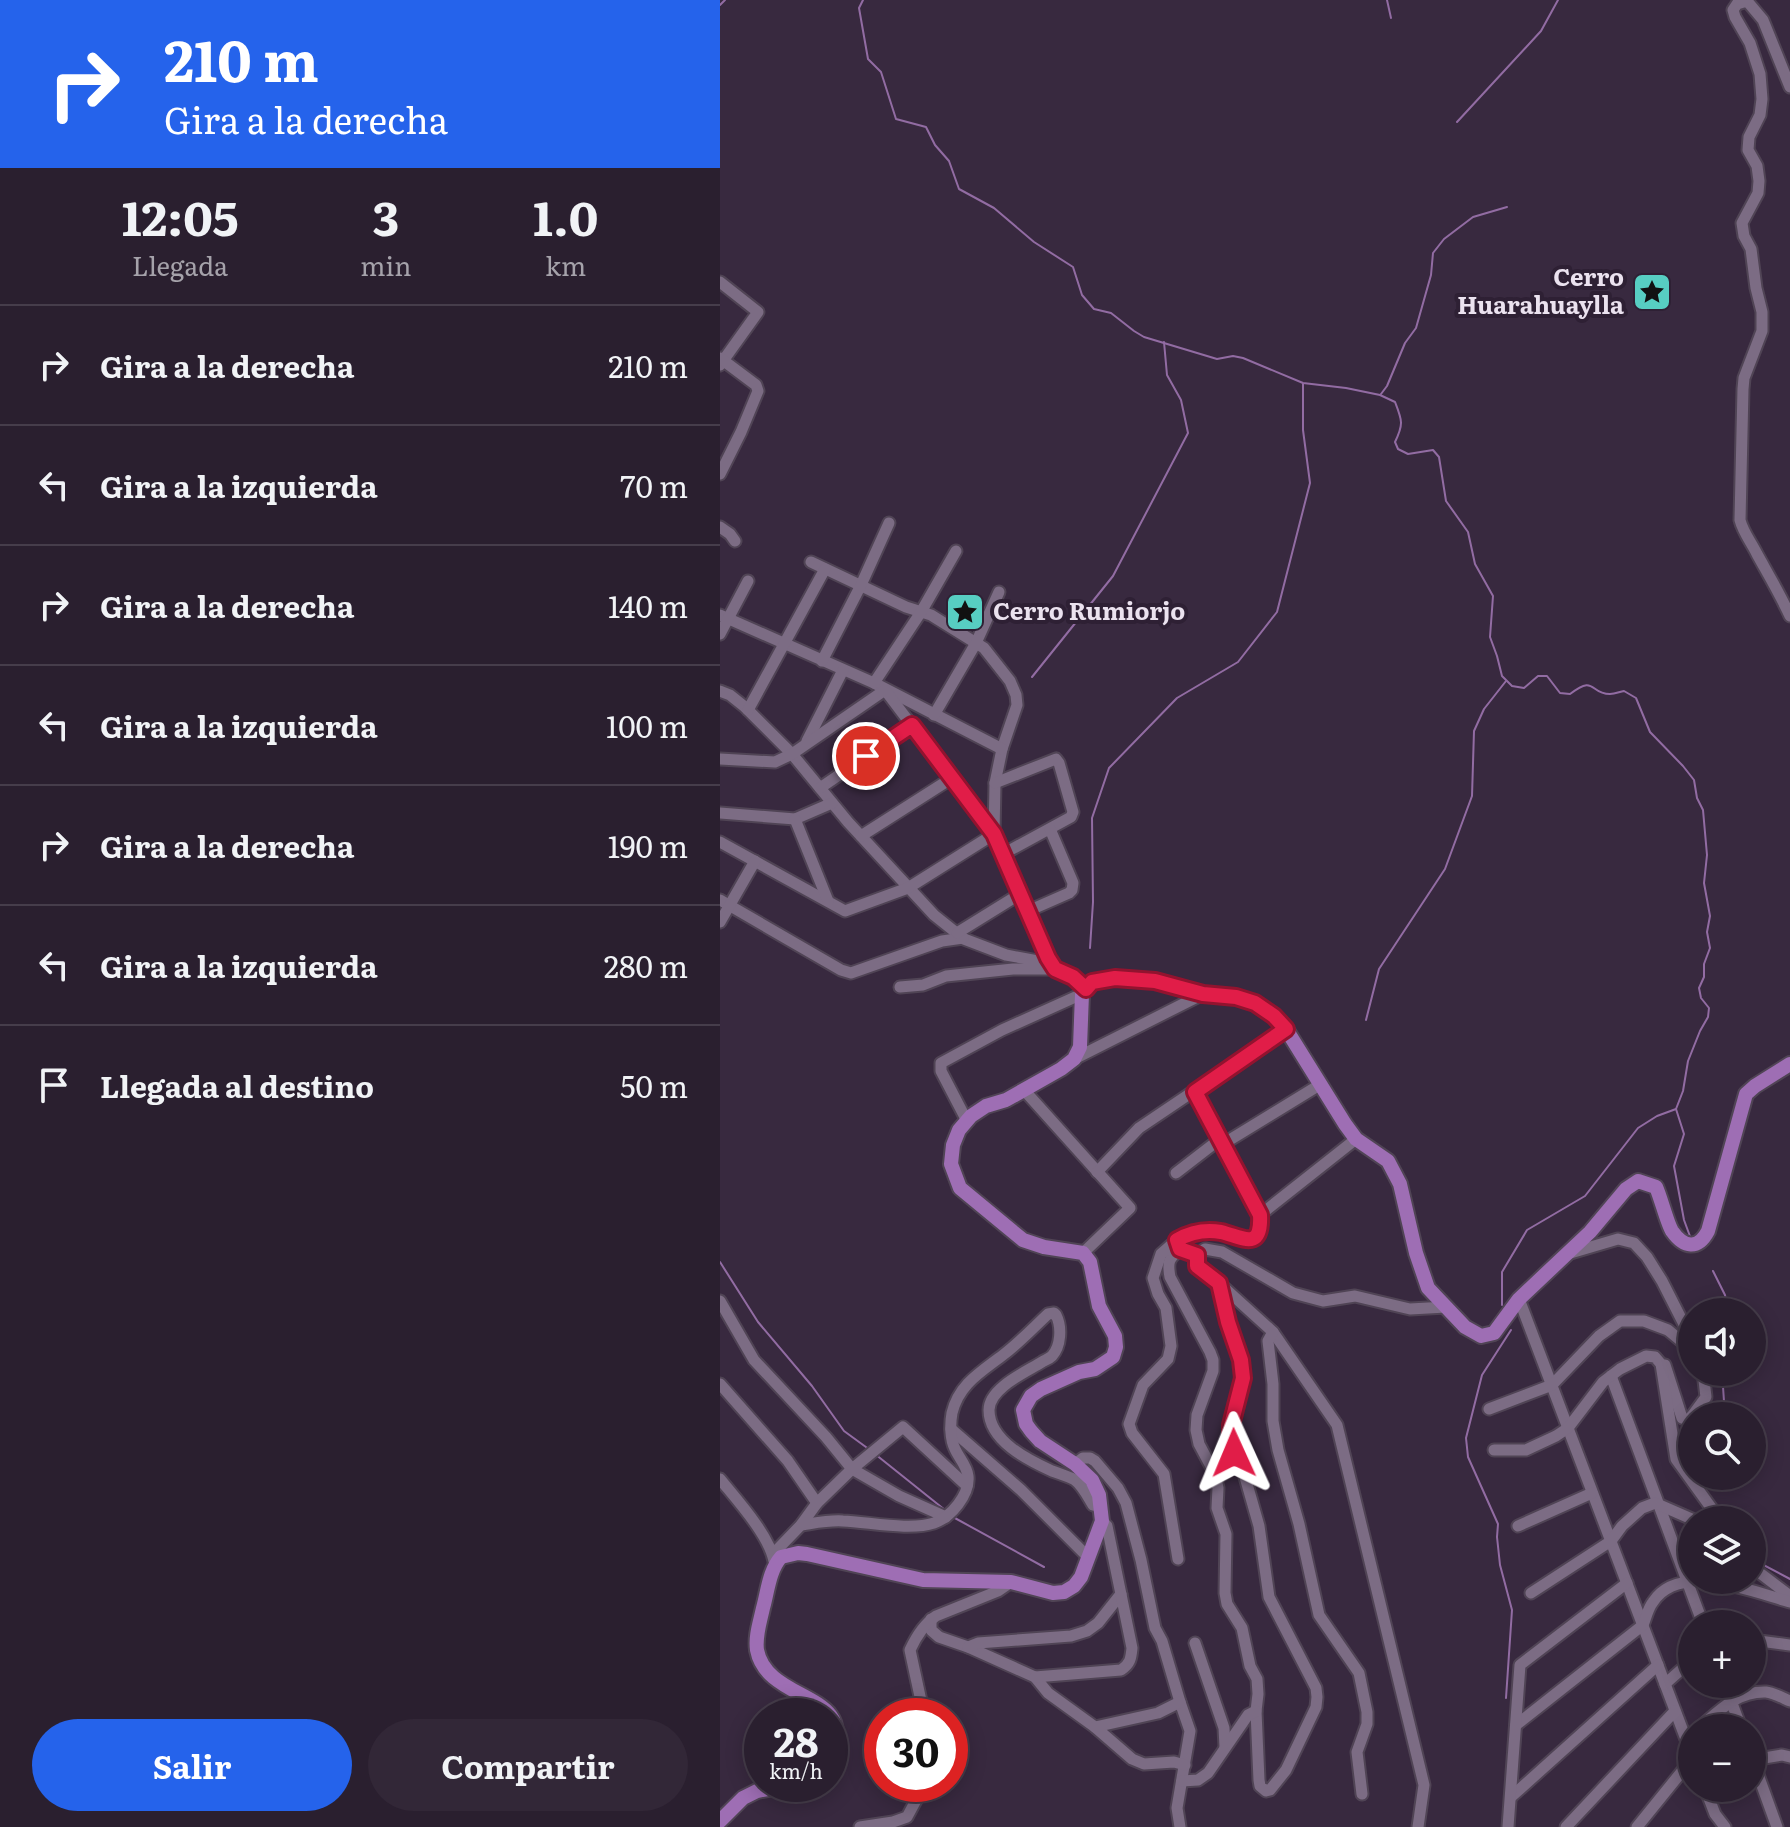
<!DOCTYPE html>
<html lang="es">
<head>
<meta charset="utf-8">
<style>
	body { margin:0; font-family:Literata,serif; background:#322737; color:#f1f3f6; height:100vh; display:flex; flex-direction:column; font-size:30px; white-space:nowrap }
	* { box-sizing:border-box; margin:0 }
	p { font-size:26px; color:#a5a2aa }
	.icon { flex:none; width:44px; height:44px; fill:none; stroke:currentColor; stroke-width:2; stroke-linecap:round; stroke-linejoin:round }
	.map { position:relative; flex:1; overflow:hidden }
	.drawer { display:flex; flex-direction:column; background:#2a1f2f; width:720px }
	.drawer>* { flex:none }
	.banner { background:#2563eb; color:#fff; overflow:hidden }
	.buttons { position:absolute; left:958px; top:1298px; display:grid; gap:16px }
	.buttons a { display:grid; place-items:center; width:88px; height:88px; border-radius:50%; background:#2a1f2f; box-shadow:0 4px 20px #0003,0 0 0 2px #463d4b; font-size:40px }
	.speed { position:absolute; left:24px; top:1698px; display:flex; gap:16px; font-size:40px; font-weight:700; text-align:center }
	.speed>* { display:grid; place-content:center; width:104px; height:104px; border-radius:50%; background:#2a1f2f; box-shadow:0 4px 20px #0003,0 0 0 2px #463d4b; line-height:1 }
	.speed small { font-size:20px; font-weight:400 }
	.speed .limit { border:12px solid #d22; background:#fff; color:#111 }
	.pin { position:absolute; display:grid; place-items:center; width:68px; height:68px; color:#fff; margin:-34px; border:4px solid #fff; border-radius:50%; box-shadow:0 2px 8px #0007 }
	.me { position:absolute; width:88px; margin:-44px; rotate:359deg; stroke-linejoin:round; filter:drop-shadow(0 0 6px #0008) }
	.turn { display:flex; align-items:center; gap:28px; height:168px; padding:0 32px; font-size:36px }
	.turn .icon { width:104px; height:104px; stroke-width:2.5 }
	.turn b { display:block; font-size:56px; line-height:68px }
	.eta { display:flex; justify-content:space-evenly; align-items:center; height:136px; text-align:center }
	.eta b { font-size:48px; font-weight:700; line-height:56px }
	.cta { display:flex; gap:16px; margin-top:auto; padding:16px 32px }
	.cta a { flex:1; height:92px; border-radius:48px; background:#2563eb; color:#fff; font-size:32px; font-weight:700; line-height:92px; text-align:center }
	.cta a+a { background:#322737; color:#f1f3f6 }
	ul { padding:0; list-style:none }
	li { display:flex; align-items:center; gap:24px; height:120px; padding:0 32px; border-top:2px solid #463d4b }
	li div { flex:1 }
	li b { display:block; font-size:30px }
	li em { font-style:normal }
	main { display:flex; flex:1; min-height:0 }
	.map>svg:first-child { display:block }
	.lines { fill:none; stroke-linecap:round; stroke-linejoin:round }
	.stream { stroke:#926ca3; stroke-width:2 }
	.minor-casing { stroke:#504455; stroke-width:15 }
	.major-casing { stroke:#504455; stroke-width:18 }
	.minor { stroke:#7c6c84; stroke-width:11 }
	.major { stroke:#9e6eb4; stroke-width:14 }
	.route-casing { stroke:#92132f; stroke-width:20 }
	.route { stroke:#e11d48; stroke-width:14 }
	.labels { text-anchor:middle; stroke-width:8; stroke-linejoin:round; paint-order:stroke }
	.poi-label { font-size:24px; font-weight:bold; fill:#ebe2ef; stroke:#2e2034; text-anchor:end }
</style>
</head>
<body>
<main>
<section class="drawer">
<div class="banner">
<div class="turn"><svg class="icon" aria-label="right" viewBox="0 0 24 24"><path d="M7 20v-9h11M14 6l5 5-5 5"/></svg><div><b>210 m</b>Gira a la derecha</div></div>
</div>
<div class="eta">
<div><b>12:05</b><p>Llegada</p></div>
<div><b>3</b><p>min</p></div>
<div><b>1.0</b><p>km</p></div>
</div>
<ul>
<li><svg class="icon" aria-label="right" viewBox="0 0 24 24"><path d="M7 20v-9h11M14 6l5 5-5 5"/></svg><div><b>Gira a la derecha</b></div><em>210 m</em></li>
<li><svg class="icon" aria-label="left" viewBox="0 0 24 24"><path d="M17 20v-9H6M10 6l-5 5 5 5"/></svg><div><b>Gira a la izquierda</b></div><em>70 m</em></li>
<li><svg class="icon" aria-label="right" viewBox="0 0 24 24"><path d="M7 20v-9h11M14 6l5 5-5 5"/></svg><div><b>Gira a la derecha</b></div><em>140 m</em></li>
<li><svg class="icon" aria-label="left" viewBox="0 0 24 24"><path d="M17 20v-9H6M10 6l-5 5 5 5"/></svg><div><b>Gira a la izquierda</b></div><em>100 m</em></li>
<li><svg class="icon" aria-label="right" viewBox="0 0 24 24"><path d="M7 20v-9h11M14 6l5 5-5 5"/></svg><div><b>Gira a la derecha</b></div><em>190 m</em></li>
<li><svg class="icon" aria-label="left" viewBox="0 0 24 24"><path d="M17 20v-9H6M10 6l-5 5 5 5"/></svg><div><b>Gira a la izquierda</b></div><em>280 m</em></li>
<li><svg class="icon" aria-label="arrive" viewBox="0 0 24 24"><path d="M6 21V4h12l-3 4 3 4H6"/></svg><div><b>Llegada al destino</b></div><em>50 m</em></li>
</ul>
<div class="cta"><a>Salir</a><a>Compartir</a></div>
</section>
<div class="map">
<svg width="1070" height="1827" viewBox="0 0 1070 1827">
	<rect width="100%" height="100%" fill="#38293f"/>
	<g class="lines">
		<g class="stream">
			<path d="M 143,0 L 139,8 L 148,59 L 161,72 L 176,119 L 206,127 L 215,145 L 229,161 L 239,189 L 274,208 L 314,242 L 353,267 L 362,295 L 374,309 L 391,313 L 414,331 L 424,337 L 497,359 L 513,356 L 523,358 L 583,383 L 626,388 L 660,395 L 675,402 C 682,420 684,424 675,442 L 678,449 L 688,454 L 713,450 L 719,457 L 726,501 L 748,532 L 755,564 L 773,596 L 770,637 L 777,656 L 782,676 L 792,686 L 804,688 L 818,676 L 827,676 L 840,693 L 850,694 C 876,674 869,694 890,694 C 895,694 899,692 904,691 L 916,698 L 930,732 L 963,766 L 974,780 L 977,798 L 983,810 L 987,855 L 984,883 L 990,916 L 987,932 L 990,948 L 984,964 L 984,977 L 979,988 L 981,998 L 989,1008 L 988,1017 L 980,1031 L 968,1061 L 963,1091 L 956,1109 L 964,1134 L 954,1166 L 964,1220 L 971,1239"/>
			<path d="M 667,0 L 671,18"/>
			<path d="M 0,5 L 5,0"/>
			<path d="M 737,122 L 821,31 L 838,0"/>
			<path d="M 661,394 L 667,386 L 685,343 L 696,328 L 711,275 L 713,253 L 724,239 L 753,217 L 787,207"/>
			<path d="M 312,677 L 393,576 L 468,433 L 461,400 L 447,375 L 444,342"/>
			<path d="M 370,948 L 373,902 L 372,818 L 389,768 L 457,698 L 518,662 L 557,612 L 590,483 L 583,430 L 583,384"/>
			<path d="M 646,1020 L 659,969 L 725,869 L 752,796 L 754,731 L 764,709 L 786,681"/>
			<path d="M 0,1262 L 38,1322 L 92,1386 L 124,1431 L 150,1450"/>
			<path d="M 993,1271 L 1005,1295 L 1008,1312"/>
			<path d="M 782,1305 L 782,1272 L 807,1230 L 865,1196 L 918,1128 L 937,1116 L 956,1109"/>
			<path d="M 1002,1372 L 1005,1416"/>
			<path d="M 155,1454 L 225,1510"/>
			<path d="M 981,1476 L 982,1485 L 992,1499"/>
			<path d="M 233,1517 L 324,1567"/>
			<path d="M 1032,1557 L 1034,1560 L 1070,1579"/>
			<path d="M 786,1698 L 792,1610 L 780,1565 L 777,1537 L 778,1524 L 748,1457 L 746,1438 L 762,1375 L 791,1330"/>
		</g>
		<defs>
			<g id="minor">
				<path d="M 1070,87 L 1043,20 L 1027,1 L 1017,4 L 1013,10 L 1015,17 L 1030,43 L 1040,74 L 1042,99 L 1040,115 L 1029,137 L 1028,150 L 1037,166 L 1039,181 L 1038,193 L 1022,223 L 1024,236 L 1031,249 L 1036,288 L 1042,312 L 1042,331 L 1024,378 L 1023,389 L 1020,520 C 1023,532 1031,542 1037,554 C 1048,574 1060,594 1070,616"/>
				<path d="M 0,282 L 38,312 L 0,365"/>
				<path d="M 0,358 L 36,385 L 38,391 L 21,432 L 0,474"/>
				<path d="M 0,527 L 10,534 L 15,541"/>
				<path d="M 91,562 L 186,607 L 211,615 L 264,648 L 290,681 L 296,695 L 297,705 L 282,749 L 275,783 L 274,834 L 328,958 L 335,969"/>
				<path d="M 0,615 L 154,683 L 282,749"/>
				<path d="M 0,634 L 28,581"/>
				<path d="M 102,661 L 141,585 L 169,523"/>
				<path d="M 154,683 L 201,612 L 236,551"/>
				<path d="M 0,691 L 10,695 L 25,707 L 72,754 L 128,822 L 214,915 L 244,939 L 286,955 L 318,961 L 340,969 L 353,977 L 366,989"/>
				<path d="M 28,710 L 105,569"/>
				<path d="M 214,715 L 256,643 L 279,592"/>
				<path d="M 87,741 L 123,670"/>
				<path d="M 0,759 L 55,762 L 72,754 L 165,690 L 274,834 L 188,888 L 125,911 L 0,842"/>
				<path d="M 275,783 L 336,759 L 339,763 L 353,812 L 351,817 L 283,854"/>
				<path d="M 100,788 L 192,725"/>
				<path d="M 0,813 L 75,819 L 112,803"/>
				<path d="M 75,819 L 108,901"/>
				<path d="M 141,836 L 232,778"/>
				<path d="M 0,900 L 121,970 L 131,973 L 222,941 L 243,938"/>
				<path d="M 308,911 L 349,893 L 352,890 L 353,883 L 330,829"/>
				<path d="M 0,922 L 35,861"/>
				<path d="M 237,933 L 300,894"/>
				<path d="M 180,987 L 203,985 L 226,976 L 293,969 L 329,969"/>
				<path d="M 354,1059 L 483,994"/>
				<path d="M 304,1090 L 410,1208 L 363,1253"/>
				<path d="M 247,1121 L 221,1071 L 221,1063 L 282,1030 L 362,994"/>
				<path d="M 503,1144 L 601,1084"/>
				<path d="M 377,1172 L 419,1128 L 566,1029"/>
				<path d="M 456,1173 L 500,1139"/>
				<path d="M 540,1215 L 636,1139"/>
				<path d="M 460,1249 C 449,1259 447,1261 450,1277 L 490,1352 L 493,1360 L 493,1371 L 477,1415 L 476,1430 L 479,1444 L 495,1474 L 498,1488 L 497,1508 L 506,1534 L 505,1593 L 507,1604 L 522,1628 L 530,1666 L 537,1679 L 538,1694 L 536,1711 L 539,1780 L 540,1786 L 546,1791 L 550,1790 L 566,1770 L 596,1707 L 597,1697 L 596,1688 L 549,1597 L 539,1526 L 523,1470 L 514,1453 L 511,1440 L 511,1425 L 523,1378 L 521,1360 L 508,1322 L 499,1283"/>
				<path d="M 471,1253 L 477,1255 L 485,1249 L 502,1252 L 573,1293 L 603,1301 L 635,1296 L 690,1309 L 726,1307"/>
				<path d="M 847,1254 L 898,1239 L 914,1243 L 927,1257 L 942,1281 L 972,1340"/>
				<path d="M 477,1255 L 477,1266 L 499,1283 L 553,1332 L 617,1425 L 704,1785 L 698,1827"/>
				<path d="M 799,1299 L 972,1755"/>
				<path d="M 0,1301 L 34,1360 L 106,1437 L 132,1469 L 179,1496 L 226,1517"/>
				<path d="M 553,1332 L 548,1341 L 553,1384 L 553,1421 L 558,1450 L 579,1524 L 599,1615 L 639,1673 L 647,1712 L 647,1724 L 637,1752 L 642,1794"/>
				<path d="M 945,1365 L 962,1418 L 968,1420 L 972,1416"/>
				<path d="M 891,1376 L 983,1624"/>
				<path d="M 0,1384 L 68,1461 L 97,1503"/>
				<path d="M 769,1409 L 832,1385 L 879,1336 L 900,1321 L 924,1321 L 948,1330 L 972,1350"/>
				<path d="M 972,1416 L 986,1397 L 983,1372"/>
				<path d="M 231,1429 L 301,1490 L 368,1557"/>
				<path d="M 774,1450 L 806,1450 L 836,1436 L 848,1428 L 883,1382 L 900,1369 L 926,1356 L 935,1357 L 941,1364 L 956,1459 L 1000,1520"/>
				<path d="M 355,1464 L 363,1458 L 370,1458 L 375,1461 L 398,1488 L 406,1503 L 421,1560 L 435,1628 L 442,1641 L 460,1702 L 470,1731 L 457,1808 L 460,1827"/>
				<path d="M 0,1479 C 17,1500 49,1535 54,1561"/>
				<path d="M 81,1525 C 95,1523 109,1520 123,1521 C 149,1522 190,1531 214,1523 C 231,1517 250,1495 248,1476 C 247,1466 239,1458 235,1449 C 230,1439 230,1424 232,1413 C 239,1384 261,1372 283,1355 C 299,1343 313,1328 328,1314 L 334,1313 L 336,1315 C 342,1327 341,1346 332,1356 C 329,1359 325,1360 322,1362 C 306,1372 269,1388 269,1410 C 269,1441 308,1460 332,1471 C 340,1474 348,1476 355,1480 C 363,1486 368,1497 373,1505 L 380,1506"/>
				<path d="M 798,1526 L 872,1493"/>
				<path d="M 53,1554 L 81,1525 L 97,1503 L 132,1469 L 183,1427 L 247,1486"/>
				<path d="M 458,1559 L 444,1474 L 412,1433 L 409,1424 L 423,1385 L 448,1359 L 451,1346 L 446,1308 L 438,1294 L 433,1278 L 441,1254 L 457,1240 L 472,1232 L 499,1232 L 524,1240 L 533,1238 L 540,1230 L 540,1215 L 475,1092"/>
				<path d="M 1032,1567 L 1070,1596"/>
				<path d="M 811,1593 L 891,1541 L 902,1526 L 922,1508 L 935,1503 L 974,1520"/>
				<path d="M 211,1619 L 211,1630 L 219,1637 L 248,1647 L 315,1677 L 328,1693 L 375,1727 L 412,1759 L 424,1764 L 454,1762 L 465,1765"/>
				<path d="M 1032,1640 L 1070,1645"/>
				<path d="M 475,1643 L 504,1728 L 505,1747"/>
				<path d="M 248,1647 L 258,1643 L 351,1636 L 367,1631 L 378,1623 L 401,1594"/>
				<path d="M 315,1677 L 401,1670 C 410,1664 411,1659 412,1648 L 387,1526 L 382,1521"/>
				<path d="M 945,1684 L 972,1660"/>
				<path d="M 1005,1684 L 1021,1728"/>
				<path d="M 213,1716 L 201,1701 L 190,1650 C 196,1637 204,1624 216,1616 L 278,1591 L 291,1582"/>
				<path d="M 796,1725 L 923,1625 C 926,1618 928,1608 933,1602 C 960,1561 1033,1592 1070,1602"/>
				<path d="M 375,1727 L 438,1713 L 460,1702"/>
				<path d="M 979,1728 C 999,1711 1017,1691 1046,1692 C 1054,1693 1063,1698 1070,1701"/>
				<path d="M 1032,1758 L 1057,1827"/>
				<path d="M 1032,1760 L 1062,1755 L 1070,1757"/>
				<path d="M 462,1781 L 478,1780 L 488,1773 L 528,1715 L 536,1711"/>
				<path d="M 985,1788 L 995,1814 L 1005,1827"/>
				<path d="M 791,1797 L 938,1665"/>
				<path d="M 140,1827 L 173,1822 L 187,1817 L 200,1793 L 208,1784"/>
				<path d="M 788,1827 L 800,1665 L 907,1583"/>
				<path d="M 846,1827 L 955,1711"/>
				<path d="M 917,1827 L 972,1759"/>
			</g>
			<g id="major">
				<path d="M 110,1752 C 139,1692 47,1703 37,1650 C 35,1636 40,1622 43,1608 C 48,1590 49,1571 61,1557 L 78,1553 L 87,1554 L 203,1580 L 291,1582 L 333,1593 L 344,1592 L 354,1586 L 361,1577 L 382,1521 L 379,1495 L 372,1480 L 355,1464 L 320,1441 L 311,1431 L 306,1424 L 303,1410 L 311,1396 L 321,1389 L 359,1372 L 375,1369 L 393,1357 L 396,1347 L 395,1336 L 379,1306 L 370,1262 L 363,1253 L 324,1247 L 303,1240 L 240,1188 L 231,1164 L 233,1145 L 239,1130 L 251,1116 L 266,1106 L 286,1100 L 341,1069 L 354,1059 L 360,1047 L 362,994 L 372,982 L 395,978 L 435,981 L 483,994 L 516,997 L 535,1003 L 554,1016 L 566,1029 L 625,1124 L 636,1139 L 668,1161 L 680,1184 L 696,1253 L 708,1288 L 745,1327 L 761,1336 L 774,1333 L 799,1299 L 870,1232 L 906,1189 L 918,1181 L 936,1187 C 941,1198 947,1223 952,1231 C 964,1248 978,1250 988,1231 L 1026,1094 L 1035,1086 L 1070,1064"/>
				<path d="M 0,1821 L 23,1798 L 37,1791 L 75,1784"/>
			</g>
		</defs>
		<use href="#minor" class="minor-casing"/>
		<use href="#major" class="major-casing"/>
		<use href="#minor" class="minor"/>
		<use href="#major" class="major"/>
	</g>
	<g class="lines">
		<defs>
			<path id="route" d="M 146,756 L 192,725 L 274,834 L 328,958 L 335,969 L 353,977 L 366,989 L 372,982 L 395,978 L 435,981 L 483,994 L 516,997 L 535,1003 L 554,1016 L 566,1029 L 475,1092 L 540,1215 C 542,1252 522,1237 501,1232 C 484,1229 471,1232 457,1240 L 460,1249 L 477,1255 L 477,1266 L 499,1283 L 508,1322 L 521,1360 L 523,1378 L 511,1425 L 511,1440 L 514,1453"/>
		</defs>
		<use href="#route" class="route-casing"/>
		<use href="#route" class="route"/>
	</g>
	<defs>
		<symbol id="sight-square" viewBox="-11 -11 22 22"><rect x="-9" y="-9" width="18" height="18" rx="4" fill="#57cec2" stroke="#2e2034"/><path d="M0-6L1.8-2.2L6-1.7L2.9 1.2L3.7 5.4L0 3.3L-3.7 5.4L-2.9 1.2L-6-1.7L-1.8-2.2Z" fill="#111"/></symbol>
	</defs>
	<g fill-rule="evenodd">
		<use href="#sight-square" x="910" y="270" width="44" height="44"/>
		<use href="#sight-square" x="223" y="590" width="44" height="44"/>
	</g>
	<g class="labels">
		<g class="poi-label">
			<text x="904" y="286">Cerro<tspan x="904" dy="28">Huarahuaylla</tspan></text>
			<text x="273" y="620" text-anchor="start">Cerro Rumiorjo</text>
		</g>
	</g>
</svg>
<div class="buttons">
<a><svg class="icon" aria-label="sound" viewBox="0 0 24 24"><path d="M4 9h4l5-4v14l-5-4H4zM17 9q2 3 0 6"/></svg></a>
<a><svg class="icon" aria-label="search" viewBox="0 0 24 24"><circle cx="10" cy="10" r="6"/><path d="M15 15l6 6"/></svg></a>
<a><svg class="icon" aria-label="layers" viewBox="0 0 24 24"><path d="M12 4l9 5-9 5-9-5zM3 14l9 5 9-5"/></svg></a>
<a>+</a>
<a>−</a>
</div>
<div class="speed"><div>28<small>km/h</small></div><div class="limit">30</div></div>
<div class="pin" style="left:146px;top:756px;background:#d93025"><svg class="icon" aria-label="arrive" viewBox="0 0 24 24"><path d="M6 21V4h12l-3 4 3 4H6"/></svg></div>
<svg class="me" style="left:514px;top:1453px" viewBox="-20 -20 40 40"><path d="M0-17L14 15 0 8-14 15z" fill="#e11d48" stroke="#fff" stroke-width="4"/></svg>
</div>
</main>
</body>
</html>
